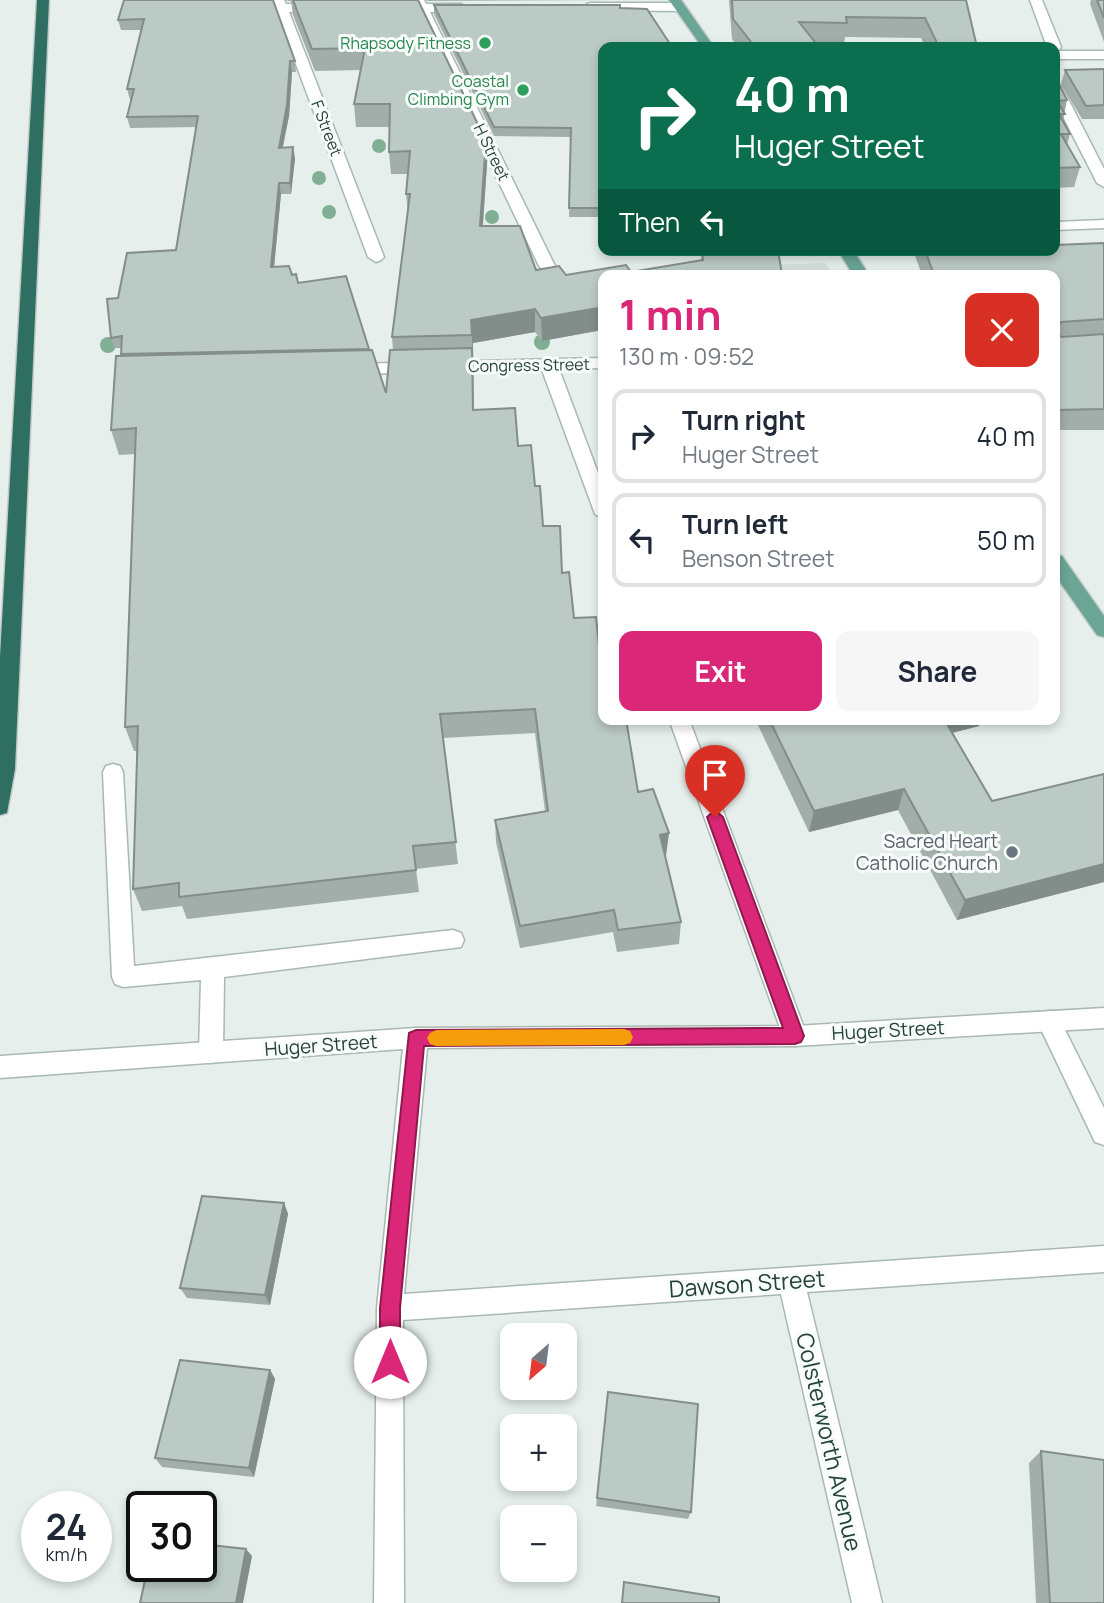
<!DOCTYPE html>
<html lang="en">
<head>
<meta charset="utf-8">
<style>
	body { margin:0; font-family:Manrope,sans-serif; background:#f6f6f7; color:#1f2937; height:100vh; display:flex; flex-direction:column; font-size:26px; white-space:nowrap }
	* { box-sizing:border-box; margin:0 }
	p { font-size:23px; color:#747a83 }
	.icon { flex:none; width:38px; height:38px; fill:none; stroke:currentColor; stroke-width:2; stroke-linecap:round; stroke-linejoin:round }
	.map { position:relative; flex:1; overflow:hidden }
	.details { position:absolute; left:598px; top:270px; width:462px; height:455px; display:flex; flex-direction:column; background:#fff; border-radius:14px; box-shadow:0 4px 10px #0003 }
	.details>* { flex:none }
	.guide { position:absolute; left:598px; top:42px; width:462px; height:214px; border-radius:14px; box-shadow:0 4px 10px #0003; background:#0b6e4f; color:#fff; overflow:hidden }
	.needle { width:46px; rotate:208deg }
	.tools { position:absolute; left:500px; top:1323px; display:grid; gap:14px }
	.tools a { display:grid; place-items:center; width:77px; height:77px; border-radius:14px; background:#fff; box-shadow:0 4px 10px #0003; font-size:35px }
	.speed { position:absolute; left:21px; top:1491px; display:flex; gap:14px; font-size:35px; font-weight:700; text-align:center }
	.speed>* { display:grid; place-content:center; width:91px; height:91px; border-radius:50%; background:#fff; box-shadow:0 4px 10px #0003; line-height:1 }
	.speed small { font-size:18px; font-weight:400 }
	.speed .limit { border:4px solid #111; border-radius:10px; background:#fff; color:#111 }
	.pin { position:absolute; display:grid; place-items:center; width:60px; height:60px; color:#fff; margin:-72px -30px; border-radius:50% 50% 50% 0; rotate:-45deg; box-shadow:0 0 7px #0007 }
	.pin .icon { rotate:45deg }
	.me { position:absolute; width:77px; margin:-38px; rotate:0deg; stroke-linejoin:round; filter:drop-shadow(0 0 5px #0008) }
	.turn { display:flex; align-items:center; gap:24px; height:147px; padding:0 21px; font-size:32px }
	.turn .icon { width:91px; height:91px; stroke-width:2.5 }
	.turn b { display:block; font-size:49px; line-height:60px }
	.then { display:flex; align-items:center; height:66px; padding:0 21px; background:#0003; gap:14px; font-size:26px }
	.round { display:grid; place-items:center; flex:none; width:74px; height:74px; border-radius:14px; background:#f6f6f7 }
	.overview { display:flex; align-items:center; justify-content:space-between; height:119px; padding:0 21px }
	h1 { font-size:42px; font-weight:700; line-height:52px; color:#db2777 }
	.action { display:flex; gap:14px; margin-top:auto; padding:14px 21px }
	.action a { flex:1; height:80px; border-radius:14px; background:#db2777; color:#fff; font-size:28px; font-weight:700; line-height:80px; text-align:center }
	.action a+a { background:#f6f6f7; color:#1f2937 }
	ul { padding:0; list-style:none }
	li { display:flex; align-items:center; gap:21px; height:94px; margin:0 14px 10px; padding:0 7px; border:4px solid #e0e1e3; border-radius:14px }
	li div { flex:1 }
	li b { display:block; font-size:26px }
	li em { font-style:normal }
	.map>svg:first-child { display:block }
	.built { fill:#d4dfda }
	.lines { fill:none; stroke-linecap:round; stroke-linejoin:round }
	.service-casing { stroke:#a8b8b2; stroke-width:3 }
	.minor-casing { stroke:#a8b8b2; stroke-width:3 }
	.tertiary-casing { stroke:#a8b8b2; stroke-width:3 }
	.primary-casing { stroke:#c2cac8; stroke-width:3 }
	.motorway-casing { stroke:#c2cac8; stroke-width:3 }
	.service { fill:#fff; fill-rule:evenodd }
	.minor { fill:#fff; fill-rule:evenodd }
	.tertiary { fill:#fff; fill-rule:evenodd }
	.primary { fill:#6aa596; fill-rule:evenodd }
	.motorway { fill:#2f6f62; fill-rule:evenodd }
	.tree { fill:#80af93 }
	.wall { fill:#a1aea9 }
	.shaded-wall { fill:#838d89 }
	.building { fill:#bbcac4; stroke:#838d89; stroke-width:2 }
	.route { fill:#db2777; stroke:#8e194d; stroke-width:2 }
	.slow { fill:#f59e0b }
	.leisure-dot { fill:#2e9e5b; stroke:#f7fbf9; stroke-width:2.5 }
	.worship-dot { fill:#6b7280; stroke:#f7fbf9; stroke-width:2.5 }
	.labels { text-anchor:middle; stroke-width:6; stroke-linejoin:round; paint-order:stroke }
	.far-leisure-label { font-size:16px; fill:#27864d; stroke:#f7fbf9; text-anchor:end }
	.far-street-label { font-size:16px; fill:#24423a; stroke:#f7fbf9 }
	.worship-label { font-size:19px; fill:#5b616d; stroke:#f7fbf9; text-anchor:end }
	.street-label { font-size:19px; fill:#24423a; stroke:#f7fbf9 }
	.near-street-label { font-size:23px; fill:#24423a; stroke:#f7fbf9 }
</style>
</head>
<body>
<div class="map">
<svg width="1104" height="1603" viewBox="0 0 1104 1603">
	<rect width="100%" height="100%" fill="#e6efeb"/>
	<path class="built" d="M 825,263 L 833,275 L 661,275 L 657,268 Z"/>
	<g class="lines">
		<defs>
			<g id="service">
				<path d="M 1055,83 L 1062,87 L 1104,169 L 1104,187 L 1097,183 L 1055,101 Z"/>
				<path d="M 1104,220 L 1104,228 L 1055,230 L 1055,222 Z"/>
				<path d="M 113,764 L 120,766 L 123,772 L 134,966 L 453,930 L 461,933 L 464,940 L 461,947 L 224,977 L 223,1052 L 219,1060 L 211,1063 L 203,1060 L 199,1052 L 201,980 L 123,987 L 115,984 L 112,977 L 103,772 L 106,766 Z"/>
			</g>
			<g id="minor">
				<path d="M 272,0 L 284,0 L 286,4 L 321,4 L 327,8 L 321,12 L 289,12 L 384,257 L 381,260 L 376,262 L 368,257 Z"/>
				<path d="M 412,0 L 424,0 L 426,4 L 461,4 L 467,8 L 461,12 L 430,12 L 555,266 L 552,269 L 542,269 L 539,266 L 417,12 L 395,12 L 389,8 L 395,4 L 414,4 Z"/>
				<path d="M 591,3 L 680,3 L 686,7 L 680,11 L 587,10 L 587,4 Z"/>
				<rect x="1055" y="51" width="49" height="8"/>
				<path d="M 604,358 L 604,368 L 559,369 L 604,489 L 604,520 L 595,514 L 542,370 L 352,374 L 344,369 L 352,364 Z"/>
				<path d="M 669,719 L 689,719 L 807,1036 L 803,1043 L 795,1046 L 787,1043 L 783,1036 Z"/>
				<path d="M 1049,1011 L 1057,1014 L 1104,1108 L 1104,1145 L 1095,1142 L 1037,1021 L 1041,1014 Z"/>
				<path d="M 416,1028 L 424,1031 L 428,1038 L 404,1294 L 1104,1246 L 1104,1272 L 807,1292 L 882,1603 L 852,1603 L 781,1294 L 403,1320 L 404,1603 L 374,1603 L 377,1308 L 404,1038 L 408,1031 Z"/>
			</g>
			<g id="tertiary">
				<path d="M 1030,0 L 1042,0 L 1061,47 L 1059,50 L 1047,47 Z"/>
				<path d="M 1104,1008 L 1104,1028 L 795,1046 L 416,1048 L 0,1078 L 0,1056 L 416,1028 L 795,1026 Z"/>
			</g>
			<g id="primary">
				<path d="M 669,0 L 681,0 L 714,47 L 702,47 Z"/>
				<path d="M 838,250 L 853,250 L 869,275 L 853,275 Z"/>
				<path d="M 1055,555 L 1062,556 L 1104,616 L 1104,637 L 1097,635 L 1055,575 Z"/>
			</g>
			<path id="motorway" d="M 37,0 L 49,0 L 15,769 L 7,813 L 0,815 L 0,657 Z"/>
		</defs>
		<use href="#service" class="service-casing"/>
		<use href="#minor" class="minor-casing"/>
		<use href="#tertiary" class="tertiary-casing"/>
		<use href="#primary" class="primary-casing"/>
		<use href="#motorway" class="motorway-casing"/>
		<use href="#service" class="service"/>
		<use href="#minor" class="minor"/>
		<use href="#tertiary" class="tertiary"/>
		<use href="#primary" class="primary"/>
		<use href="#motorway" class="motorway"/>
	</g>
	<g class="tree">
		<circle cx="379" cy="146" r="7"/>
		<circle cx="319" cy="178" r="7"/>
		<circle cx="329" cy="212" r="7"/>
		<circle cx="492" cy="217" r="7"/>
		<circle cx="542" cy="342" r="8"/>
		<circle cx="108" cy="345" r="8"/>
	</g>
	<g class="wall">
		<path d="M 124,0 L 295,61 L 296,72 L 292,72 L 289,116 L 283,148 L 295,158 L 291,194 L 281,194 L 274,267 L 292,275 L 298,283 L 369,349 L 386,393 L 393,350 L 392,337 L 408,214 L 406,194 L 408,174 L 391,174 L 389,152 L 390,127 L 356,127 L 354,104 L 361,70 L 315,71 L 293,15 L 291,1 L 288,1 L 286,0 L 418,0 L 486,141 L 487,164 L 483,226 L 536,270 L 566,275 L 631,272 L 701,260 L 702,252 L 782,275 L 604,275 L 604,333 L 602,330 L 542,341 L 535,332 L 473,343 L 474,409 L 518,446 L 535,486 L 543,526 L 562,573 L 574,618 L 604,719 L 666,856 L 665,856 L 681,922 L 679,944 L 617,952 L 613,932 L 520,948 L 496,842 L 495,820 L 545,811 L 535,733 L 443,738 L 458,864 L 416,869 L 419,892 L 187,919 L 182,906 L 142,911 L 133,889 L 137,751 L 134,751 L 125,727 L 135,454 L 119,455 L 111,430 L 122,348 L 114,348 L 111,338 L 118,298 L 176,250 L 196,127 L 130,128 L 127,117 L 131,100 L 130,100 L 127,89 L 141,30 L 121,30 L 118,20 Z"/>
		<path d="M 426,0 L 619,0 L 428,1 Z"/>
		<path d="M 729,0 L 966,0 L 977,47 L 925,47 L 921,38 L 845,37 L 844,43 L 815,42 L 819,47 L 738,47 L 732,39 Z"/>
		<path d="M 1091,0 L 1104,0 L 1104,42 L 1090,4 Z"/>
		<path d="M 434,5 L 620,8 L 604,47 L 604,217 L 569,217 L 571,137 L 494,136 L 434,14 Z"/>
		<path d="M 1055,64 L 1058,82 L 1067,100 L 1063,121 L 1070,134 L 1067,145 L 1080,167 L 1074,187 L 1055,188 Z"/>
		<path d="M 1104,69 L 1104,119 L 1082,119 L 1061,84 L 1065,70 Z"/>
		<path d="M 1104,243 L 1104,430 L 1055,430 L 1055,275 L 922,275 L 913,250 L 1055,250 Z"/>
		<path d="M 755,719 L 982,719 L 979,726 L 952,733 L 992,801 L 1104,774 L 1104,882 L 957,920 L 898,810 L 809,832 Z"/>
		<path d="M 284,1203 L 288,1214 L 270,1305 L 187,1298 L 180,1288 Z"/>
		<path d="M 270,1370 L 275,1379 L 254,1477 L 162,1467 L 155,1458 Z"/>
		<path d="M 1041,1451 L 1104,1603 L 1036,1603 L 1029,1463 Z"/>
		<path d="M 597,1498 L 691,1512 L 688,1519 L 596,1506 Z"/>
	</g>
	<g class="shaded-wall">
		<path d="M 290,61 L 292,72 L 289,116 L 280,158 L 279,148 Z"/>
		<path d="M 486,141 L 487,164 L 481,248 L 480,226 Z"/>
		<path d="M 293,147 L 295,158 L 291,194 L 290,183 Z"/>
		<path d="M 279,183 L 281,194 L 273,278 L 271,267 Z"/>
		<path d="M 603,307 L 602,330 L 542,341 L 541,318 Z"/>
		<path d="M 535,309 L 535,332 L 473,343 L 473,358 L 471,320 Z"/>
		<path d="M 940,719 L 982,719 L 979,726 L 935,737 Z"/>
		<path d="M 904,789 L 898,810 L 809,832 L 814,811 Z"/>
		<path d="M 669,833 L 666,856 L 658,857 L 660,835 Z"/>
		<path d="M 1104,864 L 1104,882 L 957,920 L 965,900 Z"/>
		<path d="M 284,1203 L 288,1214 L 270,1305 L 265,1295 Z"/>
		<path d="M 270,1370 L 275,1379 L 254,1477 L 249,1468 Z"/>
		<path d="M 246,1549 L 252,1556 L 243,1603 L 236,1603 Z"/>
	</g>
	<g class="building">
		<path d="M 124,0 L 273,0 L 295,61 L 290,61 L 287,105 L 279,148 L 293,147 L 290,183 L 279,183 L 271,267 L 289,266 L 292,275 L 296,274 L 298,283 L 346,276 L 369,349 L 121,354 L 122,336 L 111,338 L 107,299 L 118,298 L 127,253 L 176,250 L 198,116 L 127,117 L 134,89 L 127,89 L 144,19 L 118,20 Z"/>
		<path d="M 293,0 L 418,0 L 486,141 L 480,226 L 520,226 L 536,270 L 559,266 L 566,275 L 626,265 L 631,272 L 703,260 L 702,252 L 710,250 L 778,250 L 782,275 L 604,275 L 604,309 L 603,307 L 541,318 L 535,309 L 471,320 L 472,335 L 392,337 L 410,194 L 406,194 L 410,151 L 389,152 L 390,104 L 354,104 L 365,48 L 312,49 Z"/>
		<path d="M 732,0 L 966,0 L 977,47 L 939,47 L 925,18 L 846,17 L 847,23 L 799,22 L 819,47 L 755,47 L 733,19 Z"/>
		<path d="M 1097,0 L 1104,0 L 1104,18 Z"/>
		<path d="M 434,5 L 620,5 L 620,8 L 647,9 L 672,47 L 604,47 L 604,208 L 569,208 L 571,128 L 494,127 Z"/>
		<path d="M 1055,64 L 1058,64 L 1058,82 L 1067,100 L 1057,101 L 1065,114 L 1059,114 L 1070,134 L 1061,134 L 1080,167 L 1055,168 Z"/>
		<path d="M 1104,69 L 1104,105 L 1086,106 L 1065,70 Z"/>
		<path d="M 1104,243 L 1104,319 L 1061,322 L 1059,325 L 1059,335 L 1062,337 L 1104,334 L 1104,409 L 1055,410 L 1055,275 L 934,275 L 925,250 L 1055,250 L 1055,245 Z"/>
		<path d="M 472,348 L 473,410 L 515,408 L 518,446 L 531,445 L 535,486 L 540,486 L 543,526 L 560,526 L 562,573 L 569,572 L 574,618 L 596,617 L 601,664 L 604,664 L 604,719 L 626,719 L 638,792 L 653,789 L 669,833 L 660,835 L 681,922 L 618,930 L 614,910 L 520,926 L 495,820 L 548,811 L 535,709 L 440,714 L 456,842 L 413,846 L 416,870 L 179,897 L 179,883 L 133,889 L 138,726 L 125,727 L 136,428 L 111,430 L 116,356 L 372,350 L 386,393 L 390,350 Z"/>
		<path d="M 769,719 L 944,719 L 992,801 L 1104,774 L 1104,864 L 965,900 L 904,789 L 814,811 Z"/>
		<path d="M 202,1196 L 284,1203 L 265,1295 L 180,1288 Z"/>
		<path d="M 180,1360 L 270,1370 L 249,1468 L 155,1458 Z"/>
		<path d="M 608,1392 L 698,1404 L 691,1512 L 597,1498 Z"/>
		<path d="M 1041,1451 L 1104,1460 L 1104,1603 L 1050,1603 Z"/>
		<path d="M 201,1544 L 246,1549 L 236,1603 L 140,1603 L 148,1566 L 201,1566 Z"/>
		<path d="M 624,1582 L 719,1597 L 719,1603 L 622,1603 Z"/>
	</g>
	<path class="route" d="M 715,810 L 723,817 L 804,1036 L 801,1042 L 795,1044 L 424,1046 L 400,1308 L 400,1362 L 397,1369 L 390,1372 L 383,1369 L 380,1362 L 380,1308 L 409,1033 L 416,1030 L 783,1028 L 707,817 Z"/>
	<path class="slow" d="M 624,1029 L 630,1031 L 633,1037 L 630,1043 L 624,1045 L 436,1046 L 430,1044 L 427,1038 L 430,1033 L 436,1030 Z"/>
	<g class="leisure-dot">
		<circle cx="485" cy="43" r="7"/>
		<circle cx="523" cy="90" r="7"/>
	</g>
	<circle class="worship-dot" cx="1012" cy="852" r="7"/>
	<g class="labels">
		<g class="far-leisure-label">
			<text x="471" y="49">Rhapsody Fitness</text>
			<text x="509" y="87">Coastal<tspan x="509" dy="18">Climbing Gym</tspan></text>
		</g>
		<g class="far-street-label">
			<text transform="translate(327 128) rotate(69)" y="6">F Street</text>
			<text transform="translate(492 152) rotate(64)" y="6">H Street</text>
			<text transform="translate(529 365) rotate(-1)" y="6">Congress Street</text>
		</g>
		<g class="worship-label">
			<text x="998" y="848">Sacred Heart<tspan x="998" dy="22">Catholic Church</tspan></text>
		</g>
		<g class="street-label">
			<text transform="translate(888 1030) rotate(-3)" y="7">Huger Street</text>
			<text transform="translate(321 1045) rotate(-4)" y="7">Huger Street</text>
		</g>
		<g class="near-street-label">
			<text transform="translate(747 1284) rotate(-4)" y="8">Dawson Street</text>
			<text transform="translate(829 1442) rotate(77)" y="8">Colsterworth Avenue</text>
		</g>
	</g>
</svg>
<div class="tools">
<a><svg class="needle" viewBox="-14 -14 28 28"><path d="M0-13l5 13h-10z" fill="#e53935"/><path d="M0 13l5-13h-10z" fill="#747a83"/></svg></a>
<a>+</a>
<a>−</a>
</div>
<div class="speed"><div>24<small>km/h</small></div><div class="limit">30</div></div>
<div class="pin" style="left:715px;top:817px;background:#d93025"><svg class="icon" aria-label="arrive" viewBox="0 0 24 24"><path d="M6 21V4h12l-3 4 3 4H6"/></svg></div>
<svg class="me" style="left:390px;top:1362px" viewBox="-20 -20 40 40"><circle r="19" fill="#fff"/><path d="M0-13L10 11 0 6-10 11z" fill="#db2777"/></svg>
<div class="guide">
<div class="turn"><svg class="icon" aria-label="right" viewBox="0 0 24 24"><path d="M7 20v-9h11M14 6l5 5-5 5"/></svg><div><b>40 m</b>Huger Street</div></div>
<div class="then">Then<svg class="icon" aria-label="left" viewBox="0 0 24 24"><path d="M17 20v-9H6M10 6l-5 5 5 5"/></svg></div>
</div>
<section class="details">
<div class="overview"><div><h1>1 min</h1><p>130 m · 09:52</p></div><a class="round" style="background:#d93025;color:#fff"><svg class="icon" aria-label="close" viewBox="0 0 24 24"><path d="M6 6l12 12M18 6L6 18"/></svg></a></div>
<ul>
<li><svg class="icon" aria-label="right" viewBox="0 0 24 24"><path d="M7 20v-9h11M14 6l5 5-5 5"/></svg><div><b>Turn right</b><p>Huger Street</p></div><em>40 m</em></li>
<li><svg class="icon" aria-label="left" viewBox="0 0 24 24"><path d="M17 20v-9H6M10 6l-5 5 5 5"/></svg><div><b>Turn left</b><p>Benson Street</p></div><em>50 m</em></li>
</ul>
<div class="action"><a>Exit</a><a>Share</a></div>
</section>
</div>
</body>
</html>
